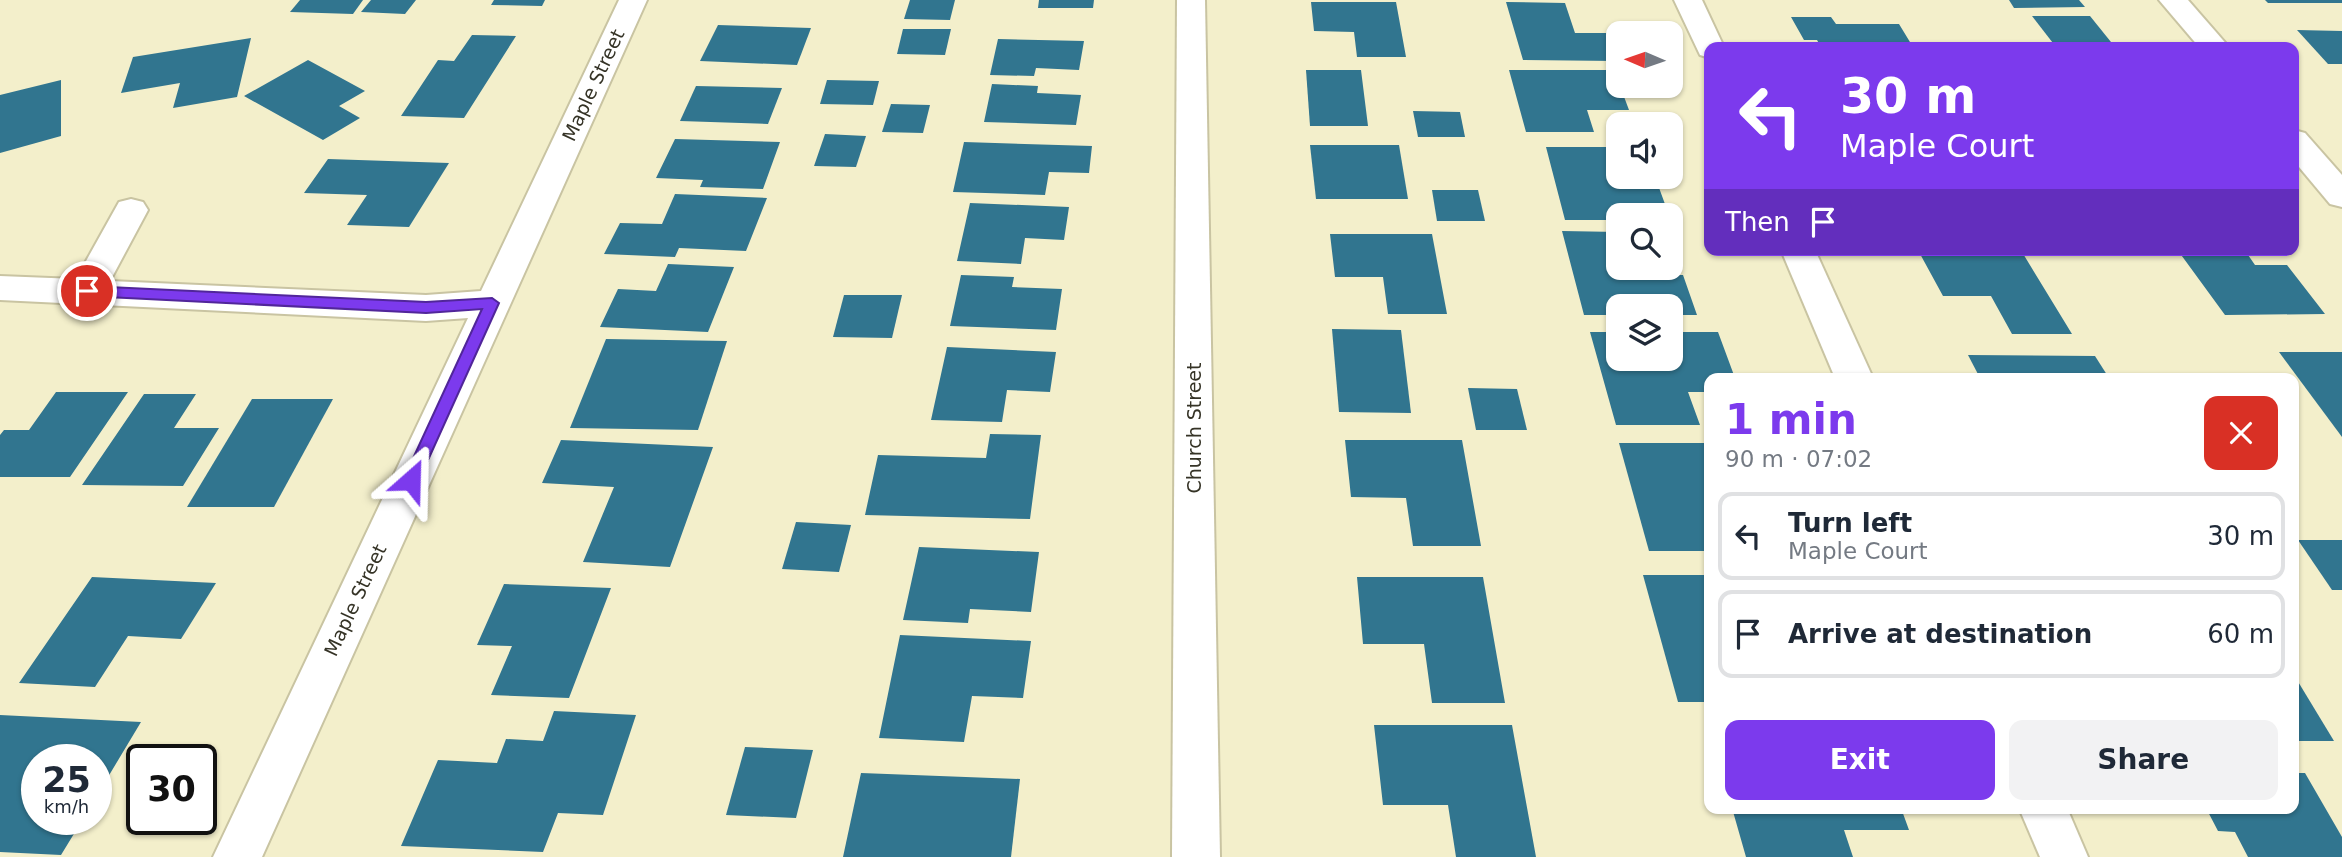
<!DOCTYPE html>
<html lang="en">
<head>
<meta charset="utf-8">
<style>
	body { margin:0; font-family:"DejaVu Sans",sans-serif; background:#f2f2f3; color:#1f2937; height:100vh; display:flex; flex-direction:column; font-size:26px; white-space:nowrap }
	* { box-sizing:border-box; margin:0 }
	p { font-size:23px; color:#747a83 }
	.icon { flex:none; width:38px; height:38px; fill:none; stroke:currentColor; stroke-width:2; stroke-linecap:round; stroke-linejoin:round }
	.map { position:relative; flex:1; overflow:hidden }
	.sheet { position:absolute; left:1704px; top:373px; width:595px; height:441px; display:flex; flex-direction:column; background:#fff; border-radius:14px; box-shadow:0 2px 5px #0004 }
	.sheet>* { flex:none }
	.hud { position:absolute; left:1704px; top:42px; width:595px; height:214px; border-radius:14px; box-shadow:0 2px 5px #0004; background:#7c3aed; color:#fff; overflow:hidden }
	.needle { width:46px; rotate:272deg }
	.tools { position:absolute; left:1606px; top:21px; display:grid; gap:14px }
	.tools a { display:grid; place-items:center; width:77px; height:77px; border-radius:14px; background:#fff; box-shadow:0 2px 5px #0004; font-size:35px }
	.speed { position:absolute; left:21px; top:744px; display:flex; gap:14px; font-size:35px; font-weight:700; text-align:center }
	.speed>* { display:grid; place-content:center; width:91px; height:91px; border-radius:50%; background:#fff; box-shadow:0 2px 5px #0004; line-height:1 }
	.speed small { font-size:18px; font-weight:400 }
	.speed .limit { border:4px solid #111; border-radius:10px; background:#fff; color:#111 }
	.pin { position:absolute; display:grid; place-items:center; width:60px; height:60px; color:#fff; margin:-30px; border:4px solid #fff; border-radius:50%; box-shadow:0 2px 7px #0007 }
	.me { position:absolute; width:77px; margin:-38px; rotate:25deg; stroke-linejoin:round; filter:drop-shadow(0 0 5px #0008) }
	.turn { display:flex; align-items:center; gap:24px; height:147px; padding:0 21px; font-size:32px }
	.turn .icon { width:91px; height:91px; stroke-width:2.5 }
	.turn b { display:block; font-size:49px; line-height:60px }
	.then { display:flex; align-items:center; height:66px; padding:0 21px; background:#0003; gap:14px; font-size:26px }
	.round { display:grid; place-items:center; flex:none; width:74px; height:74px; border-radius:14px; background:#f2f2f3 }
	.headline { display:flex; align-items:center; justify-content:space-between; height:119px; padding:0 21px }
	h1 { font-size:42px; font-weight:700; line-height:52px; color:#7c3aed }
	.action { display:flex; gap:14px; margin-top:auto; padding:14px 21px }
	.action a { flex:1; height:80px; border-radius:14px; background:#7c3aed; color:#fff; font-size:28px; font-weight:700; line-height:80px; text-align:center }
	.action a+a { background:#f2f2f3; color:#1f2937 }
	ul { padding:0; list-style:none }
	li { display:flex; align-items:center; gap:21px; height:88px; margin:0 14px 10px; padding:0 7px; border:4px solid #e0e1e3; border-radius:14px }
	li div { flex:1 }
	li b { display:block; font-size:26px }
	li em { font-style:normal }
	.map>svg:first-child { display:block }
	.building { fill:#31758f }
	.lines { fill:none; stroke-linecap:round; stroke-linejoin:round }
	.minor-casing { stroke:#c9c4a2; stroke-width:4 }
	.minor { fill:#fff; fill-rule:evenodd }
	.route { fill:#7c3aed; stroke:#51269a; stroke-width:2 }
	.labels { text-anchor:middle; stroke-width:7; stroke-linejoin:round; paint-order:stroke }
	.street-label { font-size:19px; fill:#353326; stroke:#fff }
</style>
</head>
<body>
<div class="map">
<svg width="2342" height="857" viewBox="0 0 2342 857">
	<rect width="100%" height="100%" fill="#f3efcb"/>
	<g class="building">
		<path d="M 300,0 L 363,0 L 353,14 L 290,12 Z"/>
		<path d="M 371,0 L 416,0 L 405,14 L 361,12 Z"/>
		<path d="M 494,0 L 545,0 L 542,6 L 491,5 Z"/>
		<path d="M 910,0 L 955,0 L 950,20 L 904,19 Z"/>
		<path d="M 1039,0 L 1094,0 L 1093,8 L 1038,8 Z"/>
		<path d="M 2009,0 L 2079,0 L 2085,7 L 2014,8 Z"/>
		<path d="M 2265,0 L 2342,0 L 2342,3 L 2268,3 Z"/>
		<path d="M 1311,2 L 1396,2 L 1406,57 L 1357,57 L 1354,32 L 1314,31 Z"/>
		<path d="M 1506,2 L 1565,3 L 1575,33 L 1606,33 L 1616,61 L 1523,60 Z"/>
		<path d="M 2032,16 L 2090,16 L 2115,47 L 2056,47 Z"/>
		<path d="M 1791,17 L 1831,17 L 1836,24 L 1899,24 L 1913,47 L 1821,47 L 1817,40 L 1804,40 Z"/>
		<path d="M 718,25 L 811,28 L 797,65 L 700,61 Z"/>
		<path d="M 903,29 L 951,29 L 945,55 L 897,54 Z"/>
		<path d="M 2297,30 L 2342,31 L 2342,64 L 2328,64 Z"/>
		<path d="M 472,35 L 516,36 L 464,118 L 401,116 L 438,60 L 454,61 Z"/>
		<path d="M 251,38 L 237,97 L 173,108 L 180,83 L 121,93 L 133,57 Z"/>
		<path d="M 998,39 L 1084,41 L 1079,70 L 1036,68 L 1034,76 L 990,75 Z"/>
		<path d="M 308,60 L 365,91 L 339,106 L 360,118 L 323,140 L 244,96 Z"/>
		<path d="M 1306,70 L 1361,70 L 1368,126 L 1310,126 Z"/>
		<path d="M 1509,70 L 1614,70 L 1629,110 L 1587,110 L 1594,132 L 1526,132 Z"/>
		<path d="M 61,80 L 61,136 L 0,153 L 0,95 Z"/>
		<path d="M 827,80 L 879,81 L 873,105 L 820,104 Z"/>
		<path d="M 992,84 L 1038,86 L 1037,93 L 1081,95 L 1076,125 L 984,122 Z"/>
		<path d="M 696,86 L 782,88 L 768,124 L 680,121 Z"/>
		<path d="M 891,104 L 930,105 L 923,133 L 882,132 Z"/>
		<path d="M 1413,111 L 1460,112 L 1465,137 L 1418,137 Z"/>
		<path d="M 825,134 L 866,136 L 856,167 L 814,166 Z"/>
		<path d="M 675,139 L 780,142 L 763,189 L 700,187 L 703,180 L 656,178 Z"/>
		<path d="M 964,142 L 1092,146 L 1089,173 L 1049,172 L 1045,195 L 953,192 Z"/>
		<path d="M 1310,145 L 1399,145 L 1408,199 L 1316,199 Z"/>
		<path d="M 1546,147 L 1611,147 L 1623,185 L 1658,185 L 1669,215 L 1619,215 L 1619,220 L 1565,220 Z"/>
		<path d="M 328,159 L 449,163 L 409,227 L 347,225 L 367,195 L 304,193 Z"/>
		<path d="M 1432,190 L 1478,190 L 1485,221 L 1437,221 Z"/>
		<path d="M 675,194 L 767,198 L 746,251 L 679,248 L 675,257 L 604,254 L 620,223 L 662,224 Z"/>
		<path d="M 970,203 L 1069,207 L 1064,240 L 1025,238 L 1021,264 L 957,261 Z"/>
		<path d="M 1562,231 L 1619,232 L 1619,268 L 1643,268 L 1645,275 L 1683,275 L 1697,315 L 1671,315 L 1671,306 L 1619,306 L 1619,315 L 1584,315 Z"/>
		<path d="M 1330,234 L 1432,234 L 1447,314 L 1388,314 L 1383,277 L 1335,277 Z"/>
		<path d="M 1919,252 L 2022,252 L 2072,334 L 2012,334 L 1991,296 L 1943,296 Z"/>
		<path d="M 2179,252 L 2246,252 L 2255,265 L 2287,265 L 2325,314 L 2225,315 Z"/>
		<path d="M 668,264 L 734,267 L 708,332 L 600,327 L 618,289 L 656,291 Z"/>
		<path d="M 961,275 L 1014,277 L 1012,287 L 1062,289 L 1056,330 L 950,326 Z"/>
		<path d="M 844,295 L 902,295 L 892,338 L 833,337 Z"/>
		<path d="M 1332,329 L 1401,330 L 1411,413 L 1339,412 Z"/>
		<path d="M 1590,332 L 1619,332 L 1619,359 L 1671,359 L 1671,332 L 1718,332 L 1735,378 L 1710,378 L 1710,392 L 1688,392 L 1700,425 L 1616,425 Z"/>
		<path d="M 606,339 L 727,341 L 698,430 L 570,428 Z"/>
		<path d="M 947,347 L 1056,352 L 1050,392 L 1007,390 L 1002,422 L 931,420 Z"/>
		<path d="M 2279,352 L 2342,352 L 2342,437 Z"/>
		<path d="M 1968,355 L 2095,356 L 2109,378 L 1980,378 Z"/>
		<path d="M 1468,388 L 1517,389 L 1527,430 L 1476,430 Z"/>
		<path d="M 56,392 L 128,392 L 70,477 L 0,477 L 0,435 L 4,430 L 29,430 Z"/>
		<path d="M 144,394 L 196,394 L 174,428 L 219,428 L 183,486 L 82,485 Z"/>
		<path d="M 252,399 L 333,399 L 274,507 L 187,507 Z"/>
		<path d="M 990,434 L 1041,435 L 1030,519 L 865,515 L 878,455 L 986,458 Z"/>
		<path d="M 561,440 L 713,447 L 670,567 L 583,562 L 614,487 L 542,483 Z"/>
		<path d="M 1345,440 L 1462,440 L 1481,546 L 1413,546 L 1406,498 L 1351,497 Z"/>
		<path d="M 1619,443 L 1710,443 L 1710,551 L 1649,551 Z"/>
		<path d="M 796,522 L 851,525 L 839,572 L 782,569 Z"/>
		<path d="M 2298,540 L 2342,540 L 2342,590 L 2332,590 Z"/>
		<path d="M 919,547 L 1039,552 L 1031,612 L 970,609 L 968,623 L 903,620 Z"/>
		<path d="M 1643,575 L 1710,575 L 1710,702 L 1678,702 Z"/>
		<path d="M 92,577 L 216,583 L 181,639 L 128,636 L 95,687 L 19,683 Z"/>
		<path d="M 1357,577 L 1483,577 L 1505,703 L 1432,703 L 1424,644 L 1363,644 Z"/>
		<path d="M 504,584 L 611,588 L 569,698 L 491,695 L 512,646 L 477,645 Z"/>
		<path d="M 900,635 L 1031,641 L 1023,698 L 972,696 L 964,742 L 879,738 Z"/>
		<path d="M 2294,675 L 2334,741 L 2294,741 Z"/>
		<path d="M 554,711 L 636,715 L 603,815 L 558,813 L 543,852 L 401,846 L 438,760 L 497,763 L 506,739 L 543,741 Z"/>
		<path d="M 0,715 L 141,722 L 96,797 L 96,760 L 37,760 L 37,819 L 83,819 L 61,855 L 0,852 Z"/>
		<path d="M 1374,725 L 1512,725 L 1536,857 L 1456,857 L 1448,805 L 1383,805 Z"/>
		<path d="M 745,747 L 813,750 L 796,818 L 726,815 Z"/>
		<path d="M 861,773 L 1020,779 L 1011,857 L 843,857 Z"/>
		<path d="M 2294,773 L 2305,773 L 2342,837 L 2342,857 L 2248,857 L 2235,832 L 2218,831 L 2206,808 L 2294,808 Z"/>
		<path d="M 1732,808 L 1901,808 L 1909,830 L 1844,830 L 1853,857 L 1746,857 Z"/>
	</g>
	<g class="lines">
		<defs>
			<g id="minor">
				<path d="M 619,0 L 647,0 L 262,857 L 213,857 L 468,318 L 426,321 L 0,300 L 0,276 L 76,279 L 119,202 L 131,199 L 143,202 L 148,210 L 110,281 L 426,295 L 481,291 Z"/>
				<path d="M 1177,0 L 1205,0 L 1220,857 L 1172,857 Z"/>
				<path d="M 1674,0 L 1702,0 L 1724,47 L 1710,47 L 1710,58 L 1700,55 Z"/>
				<path d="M 2159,0 L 2188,0 L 2229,47 L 2199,47 Z"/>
				<path d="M 2294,130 L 2305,133 L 2342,175 L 2342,207 L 2330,204 L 2294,161 Z"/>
				<path d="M 1781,250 L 1815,250 L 1873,378 L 1835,378 Z"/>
				<path d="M 2019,808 L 2067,808 L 2088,857 L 2040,857 Z"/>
			</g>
		</defs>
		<use href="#minor" class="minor-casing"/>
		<use href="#minor" class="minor"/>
	</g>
	<path class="route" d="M 87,286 L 426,302 L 492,298 L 499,303 L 419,480 L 417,484 L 405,484 L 403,480 L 482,309 L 426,313 L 87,296 L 80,291 Z"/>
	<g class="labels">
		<g class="street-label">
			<text transform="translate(593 85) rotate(-65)" y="7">Maple Street</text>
			<text transform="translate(1194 428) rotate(-90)" y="7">Church Street</text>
			<text transform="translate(355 600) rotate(-65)" y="7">Maple Street</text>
		</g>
	</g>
</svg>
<div class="tools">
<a><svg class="needle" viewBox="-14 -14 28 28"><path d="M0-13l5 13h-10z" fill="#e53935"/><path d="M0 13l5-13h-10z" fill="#747a83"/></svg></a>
<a><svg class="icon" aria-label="sound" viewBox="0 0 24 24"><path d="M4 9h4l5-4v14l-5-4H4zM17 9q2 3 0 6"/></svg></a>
<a><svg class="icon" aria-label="search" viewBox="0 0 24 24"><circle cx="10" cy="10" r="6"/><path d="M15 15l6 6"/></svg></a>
<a><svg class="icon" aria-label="layers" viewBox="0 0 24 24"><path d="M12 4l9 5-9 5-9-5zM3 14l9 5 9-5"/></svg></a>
</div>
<div class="speed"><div>25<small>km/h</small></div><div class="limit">30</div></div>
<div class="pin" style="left:87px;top:291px;background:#d93025"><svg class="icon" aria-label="arrive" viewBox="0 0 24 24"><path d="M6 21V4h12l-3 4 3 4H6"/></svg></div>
<svg class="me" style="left:411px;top:480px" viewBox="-20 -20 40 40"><path d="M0-17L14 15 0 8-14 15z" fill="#7c3aed" stroke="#fff" stroke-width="4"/></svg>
<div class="hud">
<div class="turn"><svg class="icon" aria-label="left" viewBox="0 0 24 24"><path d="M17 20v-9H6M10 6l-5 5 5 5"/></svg><div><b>30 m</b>Maple Court</div></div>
<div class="then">Then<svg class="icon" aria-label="arrive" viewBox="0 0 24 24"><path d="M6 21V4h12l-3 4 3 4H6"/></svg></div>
</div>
<section class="sheet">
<div class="headline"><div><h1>1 min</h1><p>90 m · 07:02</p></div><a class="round" style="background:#d93025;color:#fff"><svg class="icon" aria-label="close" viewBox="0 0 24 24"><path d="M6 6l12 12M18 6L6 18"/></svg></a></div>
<ul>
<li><svg class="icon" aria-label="left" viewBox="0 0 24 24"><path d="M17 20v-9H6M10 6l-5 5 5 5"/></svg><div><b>Turn left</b><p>Maple Court</p></div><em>30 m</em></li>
<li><svg class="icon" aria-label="arrive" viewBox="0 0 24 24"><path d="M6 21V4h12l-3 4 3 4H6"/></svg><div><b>Arrive at destination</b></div><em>60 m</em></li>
</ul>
<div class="action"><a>Exit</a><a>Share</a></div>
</section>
</div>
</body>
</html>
